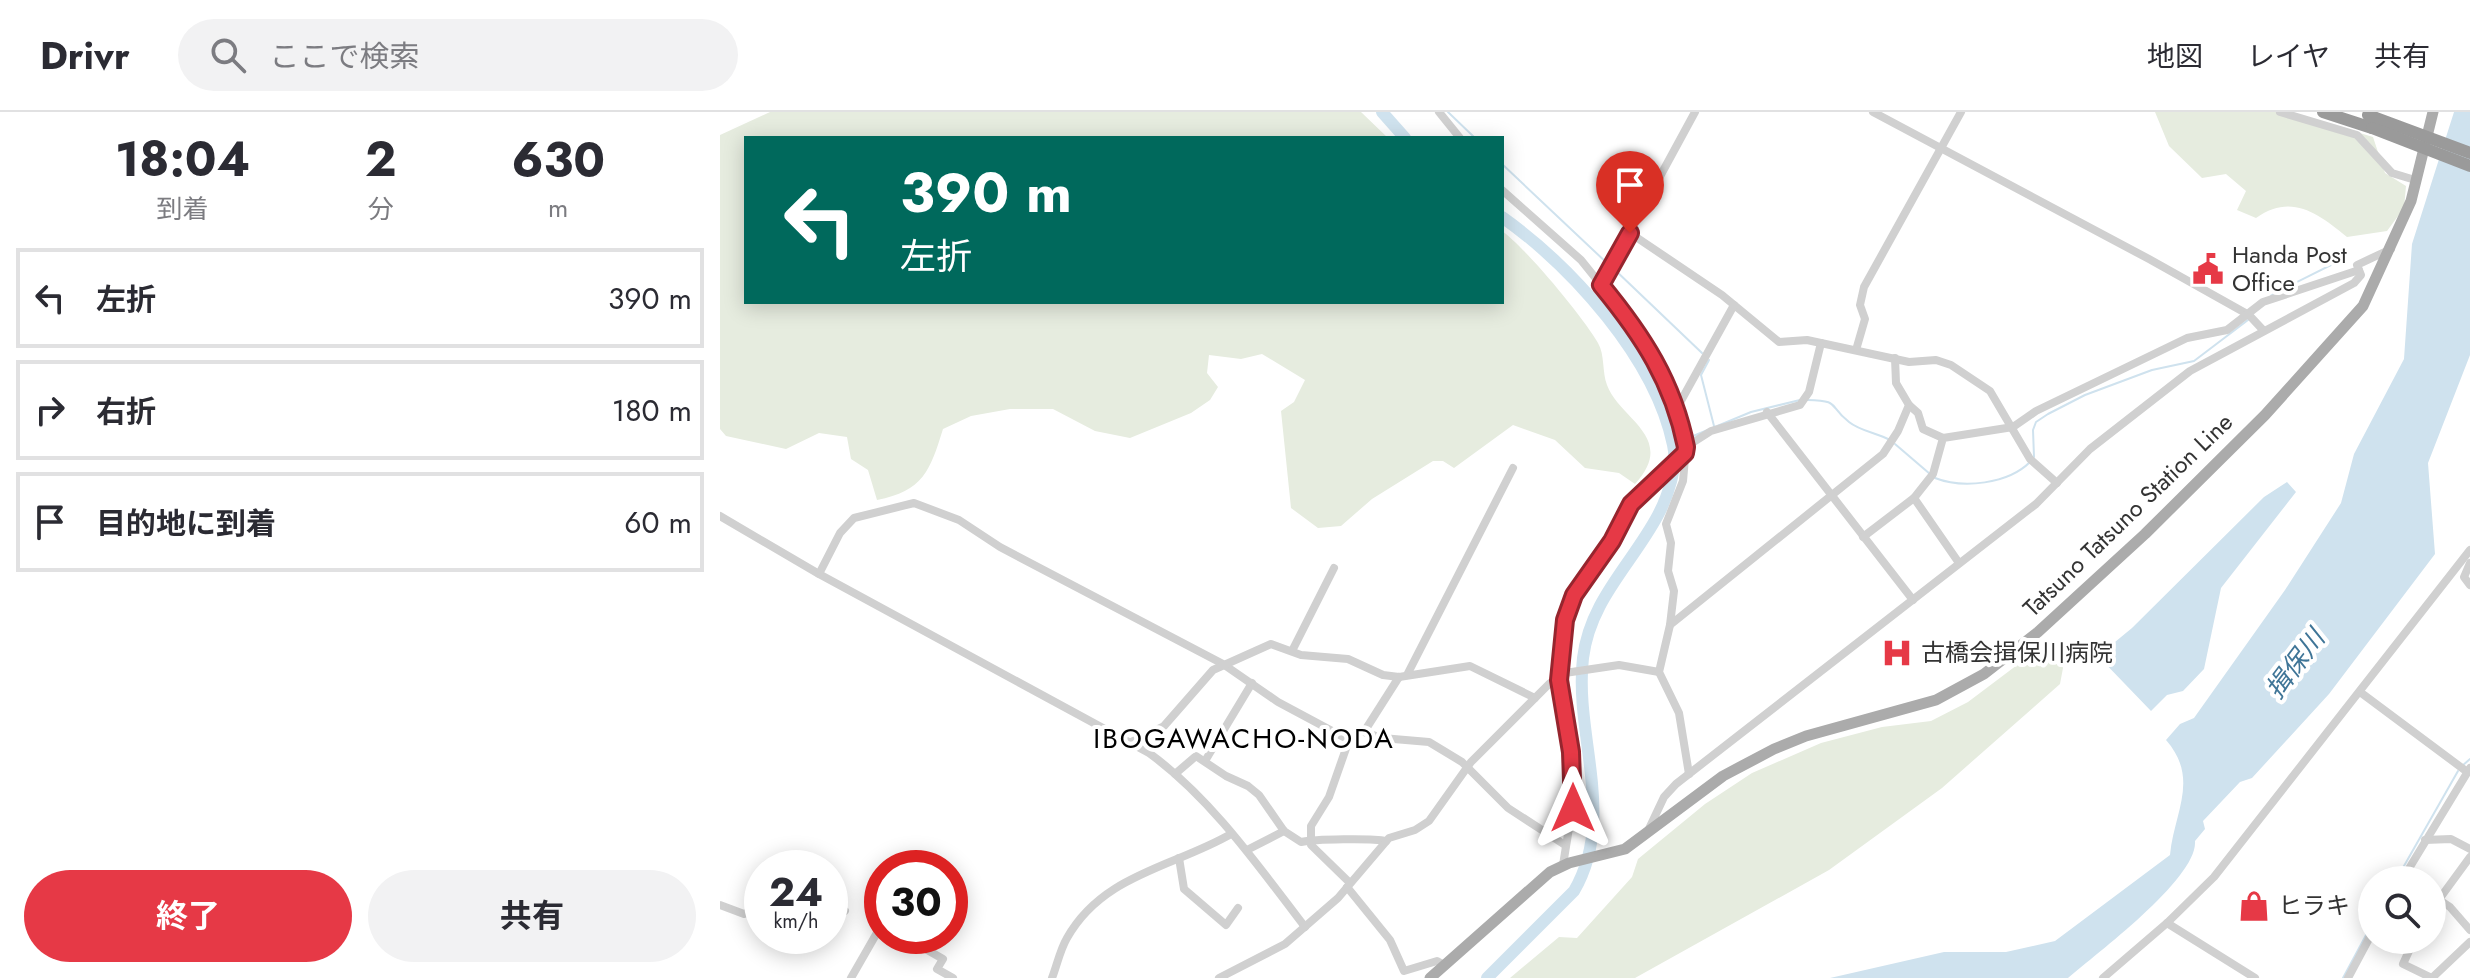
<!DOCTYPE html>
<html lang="ja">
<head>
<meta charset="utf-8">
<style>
	body { margin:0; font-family:Jost,"Noto Sans JP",sans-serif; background:#f2f2f3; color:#2b2b33; height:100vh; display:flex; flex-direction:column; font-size:30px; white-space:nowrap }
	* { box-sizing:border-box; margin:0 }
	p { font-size:26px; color:#7c7c81 }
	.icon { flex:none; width:44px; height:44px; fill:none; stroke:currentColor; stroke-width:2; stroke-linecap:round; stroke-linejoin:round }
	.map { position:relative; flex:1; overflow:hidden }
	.sheet { display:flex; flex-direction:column; background:#fff; width:720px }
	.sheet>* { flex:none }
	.hud { position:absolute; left:24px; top:24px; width:760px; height:168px; border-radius:0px; box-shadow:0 4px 20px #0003; background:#00695c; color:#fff; overflow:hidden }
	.tools { position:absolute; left:1638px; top:754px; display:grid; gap:16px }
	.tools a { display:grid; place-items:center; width:88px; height:88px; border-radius:50%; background:#fff; box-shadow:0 4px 20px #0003; font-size:40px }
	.speed { position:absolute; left:24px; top:738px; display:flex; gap:16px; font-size:40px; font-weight:700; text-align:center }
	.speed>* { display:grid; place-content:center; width:104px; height:104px; border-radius:50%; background:#fff; box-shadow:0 4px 20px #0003; line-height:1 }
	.speed small { font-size:20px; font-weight:400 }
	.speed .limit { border:12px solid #d22; background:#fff; color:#111 }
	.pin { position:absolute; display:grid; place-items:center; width:68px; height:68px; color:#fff; margin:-82px -34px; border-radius:50% 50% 50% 0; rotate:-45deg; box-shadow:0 0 8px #0007 }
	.pin .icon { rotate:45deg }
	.me { position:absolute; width:88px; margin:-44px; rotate:0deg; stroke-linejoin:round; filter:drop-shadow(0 0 6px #0008) }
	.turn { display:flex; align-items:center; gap:28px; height:168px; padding:0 24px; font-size:36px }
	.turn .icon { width:104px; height:104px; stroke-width:2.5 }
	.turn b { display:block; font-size:56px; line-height:68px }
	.eta { display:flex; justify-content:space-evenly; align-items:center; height:136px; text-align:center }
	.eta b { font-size:48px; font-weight:700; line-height:56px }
	.primary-button { display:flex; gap:16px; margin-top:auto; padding:16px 24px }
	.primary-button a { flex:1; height:92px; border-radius:48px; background:#e63946; color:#fff; font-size:32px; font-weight:700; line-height:92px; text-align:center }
	.primary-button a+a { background:#f2f2f3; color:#2b2b33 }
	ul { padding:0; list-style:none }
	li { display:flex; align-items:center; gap:24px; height:100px; margin:0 16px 12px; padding:0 8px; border:4px solid #e1e1e2; border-radius:0px }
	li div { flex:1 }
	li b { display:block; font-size:30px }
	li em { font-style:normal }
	header { display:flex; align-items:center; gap:48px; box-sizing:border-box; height:112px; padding:0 40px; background:#fff; border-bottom:2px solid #e1e1e2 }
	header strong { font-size:38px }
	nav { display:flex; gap:44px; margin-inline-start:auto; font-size:28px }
	.search { width:560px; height:72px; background:#f2f2f3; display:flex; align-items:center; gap:20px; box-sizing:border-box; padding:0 28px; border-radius:44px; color:#7c7c81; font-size:30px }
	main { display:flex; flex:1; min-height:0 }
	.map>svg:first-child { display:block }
	.green { fill:#e6ecdf }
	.water { fill:#cfe2ee }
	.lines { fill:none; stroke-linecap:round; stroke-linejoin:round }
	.stream { stroke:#cfe2ee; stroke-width:2 }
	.river { stroke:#cfe2ee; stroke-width:12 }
	.minor { stroke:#d0d0d0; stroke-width:8 }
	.major { stroke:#ababab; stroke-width:11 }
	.highway { stroke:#9a9a9a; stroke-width:12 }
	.highway-bridge { stroke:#9a9a9a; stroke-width:12 }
	.route-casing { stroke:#96252e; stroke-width:20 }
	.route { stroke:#e63946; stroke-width:14 }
	.labels { text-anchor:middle; stroke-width:8; stroke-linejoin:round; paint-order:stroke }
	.poi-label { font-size:24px; fill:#333; stroke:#fff; text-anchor:start }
	.street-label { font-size:24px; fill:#333; stroke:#fff }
	.water-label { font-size:26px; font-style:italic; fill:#3f7597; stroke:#fff }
	.quarter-label { font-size:28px; letter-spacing:2px; fill:#000; stroke:#fff }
</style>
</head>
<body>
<header>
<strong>Drivr</strong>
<div class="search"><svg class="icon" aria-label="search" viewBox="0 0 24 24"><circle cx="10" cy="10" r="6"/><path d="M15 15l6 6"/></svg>ここで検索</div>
<nav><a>地図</a><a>レイヤ</a><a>共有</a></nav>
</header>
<main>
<section class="sheet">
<div class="eta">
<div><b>18:04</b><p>到着</p></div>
<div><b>2</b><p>分</p></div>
<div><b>630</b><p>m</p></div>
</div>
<ul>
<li><svg class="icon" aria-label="left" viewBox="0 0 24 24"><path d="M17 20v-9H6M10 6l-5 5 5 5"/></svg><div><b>左折</b></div><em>390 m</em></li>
<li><svg class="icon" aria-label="right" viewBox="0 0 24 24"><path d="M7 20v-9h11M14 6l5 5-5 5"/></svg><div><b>右折</b></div><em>180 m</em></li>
<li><svg class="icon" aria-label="arrive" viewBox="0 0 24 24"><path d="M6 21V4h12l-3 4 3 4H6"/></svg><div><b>目的地に到着</b></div><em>60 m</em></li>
</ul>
<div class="primary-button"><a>終了</a><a>共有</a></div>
</section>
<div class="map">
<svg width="1750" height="866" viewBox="0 0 1750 866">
	<rect width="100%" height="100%" fill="#fff"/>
	<g class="green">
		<path d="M 50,0 L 641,0 L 668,26 L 26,26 L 26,190 L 782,190 L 782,119 C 805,135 864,206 878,231 C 885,243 882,260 887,273 C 899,307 958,325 915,372 L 899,361 L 865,356 L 835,328 L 793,313 L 734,356 L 723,349 L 713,349 L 652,387 L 621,414 L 598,416 L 571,396 L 561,299 L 574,290 L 585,268 L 542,242 L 521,247 L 489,243 L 487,261 L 498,275 L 490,288 L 471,301 L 410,326 L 375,319 L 333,297 L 290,297 L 251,304 L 223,317 C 210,359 203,379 157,388 L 148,358 L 131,347 L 127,325 L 99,321 L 66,337 L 6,324 L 0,317 L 0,23 Z"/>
		<path d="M 1435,0 L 1570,0 L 1653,25 L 1665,61 L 1686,74 L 1684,96 L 1667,119 L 1627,125 C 1598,101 1571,81 1536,106 L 1517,98 L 1526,79 L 1506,62 L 1482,66 L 1449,34 Z"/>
		<path d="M 1326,538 L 1338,540 L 1343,556 L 1340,572 L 1222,676 L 1109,758 L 915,866 L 790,866 L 839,825 L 857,826 L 912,765 L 918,747 L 985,692 L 1032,661 L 1101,631 L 1162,615 L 1211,609 L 1248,590 L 1313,541 Z"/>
	</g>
	<g class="water">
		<path d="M 1734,0 L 1750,0 L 1750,243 L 1708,351 L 1715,442 L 1609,582 L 1532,666 L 1520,670 L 1483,709 L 1485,717 L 1475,729 C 1478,766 1377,841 1348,866 L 1110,866 L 1224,840 L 1286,840 L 1335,829 L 1450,743 C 1454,700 1480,667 1446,628 L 1460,612 L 1474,606 L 1565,478 L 1621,391 L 1634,342 L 1684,247 L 1692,132 Z"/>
		<path d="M 1567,370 L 1576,380 L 1501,476 L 1484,557 L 1463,579 L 1447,583 L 1431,599 L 1378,544 L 1412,516 L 1544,385 Z"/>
	</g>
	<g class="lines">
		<g class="stream">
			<path d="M 728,0 L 755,26"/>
			<path d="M 782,52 L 889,153"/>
			<path d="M 894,157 L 982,241"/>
			<path d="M 1551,183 L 1621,148"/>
			<path d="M 989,248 L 981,263 L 994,314"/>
			<path d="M 1087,288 C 1122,289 1107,293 1129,310 C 1140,319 1157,321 1170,328"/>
			<path d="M 966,327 L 1031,300 L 1080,288"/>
			<path d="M 1175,332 L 1210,362"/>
			<path d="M 954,335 L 960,330"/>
			<path d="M 1314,345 L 1313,318 L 1316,310 L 1328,302 L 1365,283 L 1432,258 L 1474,249 L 1528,208"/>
			<path d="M 1215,366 C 1243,377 1288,372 1310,350"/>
			<path d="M 1742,654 L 1750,647"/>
			<path d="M 1676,768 L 1738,659"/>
			<path d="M 1623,866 L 1652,812"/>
		</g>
		<g class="river">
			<path d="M 662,0 L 685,26"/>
			<path d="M 767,866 L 854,779 C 897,705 854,624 863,546 C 870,488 912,452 938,403 C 948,384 958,355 953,333 C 935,246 852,155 782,105"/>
		</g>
		<g class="minor">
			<path d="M 719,0 L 740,26"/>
			<path d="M 1153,0 L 1429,147 L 1529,203 L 1543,218"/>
			<path d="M 1560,0 L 1637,23 L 1672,61 L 1695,68"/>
			<path d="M 782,78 L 861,148 L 923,225 L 952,281 L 966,335 L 963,369 L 946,412 L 951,431 L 948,459 L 954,479 L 950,513"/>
			<path d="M 910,121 L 1002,183 L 1059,230 L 1087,228 L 1189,250 L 1216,248 L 1231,253 L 1270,279 L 1310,347 L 1337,371"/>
			<path d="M 881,173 L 975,0"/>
			<path d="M 1136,238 L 1145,207 L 1140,193 L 1144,175 L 1241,0"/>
			<path d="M 1189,293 L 1198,301 L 1203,317 L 1223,326"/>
			<path d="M 957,296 L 1014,193"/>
			<path d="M 1047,300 L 1193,488"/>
			<path d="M 966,335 L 991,319 L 1080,293 L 1089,280 L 1101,231"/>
			<path d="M 0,404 L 99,462 L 429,641 C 491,686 539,755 585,815"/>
			<path d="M 1143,425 L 1194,386"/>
			<path d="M 1239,451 L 1194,386 L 1213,362 L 1223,326 L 1293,315 L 1316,299 L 1467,226 L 1507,218 L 1543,190 L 1639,158"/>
			<path d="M 1750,451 L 1744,465 L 1750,473"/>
			<path d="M 99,462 L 120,421 L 134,406 L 194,391 L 239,408 L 280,435 L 503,552 L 558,590 L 629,628 L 638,618 L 662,626 L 709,630 L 742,650 L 788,696 L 845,733"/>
			<path d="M 572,539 L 614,456"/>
			<path d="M 838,562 L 899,553 L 939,560"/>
			<path d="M 687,563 L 793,356"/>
			<path d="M 1640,580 L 1746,659"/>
			<path d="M 644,620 L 679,565"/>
			<path d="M 629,628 L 609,685 L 591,714 L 591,733 L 630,771"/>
			<path d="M 411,630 L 444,614 L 493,558 L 551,532 L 581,543 L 628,547 L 663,563 L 679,565 L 750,554 L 815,586"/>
			<path d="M 485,649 L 532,571"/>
			<path d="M 455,662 L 476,644 L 506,664 L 528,674 L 539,683 L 564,719 L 581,730 C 594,727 653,726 666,729"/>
			<path d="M 969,662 L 959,601 L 939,560 L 950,513 L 1163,342 L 1178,319 L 1189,293 L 1176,271 L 1175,246"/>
			<path d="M 927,721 L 944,685 L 956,672 L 1316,392 L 1370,337 L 1470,259 L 1634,171 L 1641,163 L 1637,153 L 1671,137"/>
			<path d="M 1705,728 L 1731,727 L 1750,737"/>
			<path d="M 527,738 L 564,719"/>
			<path d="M 459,746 L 464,777 L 506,813 L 518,796"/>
			<path d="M 843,753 L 854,685 L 851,640 L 839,568 L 845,508 L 854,483 L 892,429 L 911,392 L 965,341"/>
			<path d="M 1682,768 L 1750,656"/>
			<path d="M 627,775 L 670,828 L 684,859 L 717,849 L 724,853"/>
			<path d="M 1718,787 L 1730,795 L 1750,818"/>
			<path d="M 110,790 L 125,799"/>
			<path d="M 0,793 L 24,802 L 42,795"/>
			<path d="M 1712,797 L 1750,745"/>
			<path d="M 1447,811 L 1535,866"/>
			<path d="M 183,824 L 223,847 L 217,857 L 233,866"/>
			<path d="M 1694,828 L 1683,852 L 1712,866 L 1750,830"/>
			<path d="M 131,866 L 162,812"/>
			<path d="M 332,866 C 337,853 340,838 347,826 C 383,762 454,755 511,722"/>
			<path d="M 499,866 L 565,832 L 618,786 L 669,726 L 695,718 L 709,709 L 751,650 L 830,571 L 839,568"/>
			<path d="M 1383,866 L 1447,811 L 1494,765 L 1750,438"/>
			<path d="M 1628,866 L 1652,821"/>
		</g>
		<path class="major" d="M 710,866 L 830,760 L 849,751 L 905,737 L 1003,664 L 1054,637 L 1086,624 L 1216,588 L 1264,562 L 1318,520 L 1425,422 L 1545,303 L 1643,194 L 1691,89 L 1713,0"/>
		<path class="highway" d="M 1603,0 L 1652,16"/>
		<g class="highway-bridge">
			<path d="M 1648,3 L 1750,41"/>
			<path d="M 1652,16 L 1750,54"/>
		</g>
	</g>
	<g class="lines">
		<defs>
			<path id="route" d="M 853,696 L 851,640 L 839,568 L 845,508 L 854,483 L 892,429 L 911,392 L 965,341 L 966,335 C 953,270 923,224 881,173 L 910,121"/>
		</defs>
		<use href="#route" class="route-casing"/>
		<use href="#route" class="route"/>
	</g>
	<defs>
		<symbol id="civic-bare" viewBox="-9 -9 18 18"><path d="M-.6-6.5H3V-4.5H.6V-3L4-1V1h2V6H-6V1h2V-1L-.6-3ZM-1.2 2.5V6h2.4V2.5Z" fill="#e63946" stroke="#fff" stroke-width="2.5" paint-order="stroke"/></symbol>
		<symbol id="hospital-bare" viewBox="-9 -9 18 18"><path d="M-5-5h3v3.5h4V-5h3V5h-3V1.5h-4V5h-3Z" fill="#e63946" stroke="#fff" stroke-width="2.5" paint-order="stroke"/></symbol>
		<symbol id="shop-bare" viewBox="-9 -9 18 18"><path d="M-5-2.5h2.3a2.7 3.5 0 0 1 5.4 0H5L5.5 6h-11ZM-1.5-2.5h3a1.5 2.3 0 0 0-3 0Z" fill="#e63946" stroke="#fff" stroke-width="2.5" paint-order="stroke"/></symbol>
	</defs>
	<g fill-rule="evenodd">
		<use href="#civic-bare" x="1466" y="135" width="44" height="44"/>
		<use href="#hospital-bare" x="1155" y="519" width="44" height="44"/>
		<use href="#shop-bare" x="1512" y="772" width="44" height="44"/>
	</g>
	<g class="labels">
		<g class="poi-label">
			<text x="1512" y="151">Handa Post<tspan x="1512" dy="28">Office</tspan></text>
			<text x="1201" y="549">古橋会揖保川病院</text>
			<text x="1558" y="802">ヒラキ</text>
		</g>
		<g class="street-label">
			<text transform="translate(1408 403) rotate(-44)" y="8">Tatsuno Tatsuno Station Line</text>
		</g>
		<g class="water-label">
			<text transform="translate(1575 552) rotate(-53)" y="9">揖保川</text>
		</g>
		<g class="quarter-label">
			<text x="524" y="636">IBOGAWACHO-NODA</text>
		</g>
	</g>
</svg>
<div class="tools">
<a><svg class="icon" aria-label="search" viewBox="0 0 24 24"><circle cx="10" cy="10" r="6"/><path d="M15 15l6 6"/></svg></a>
</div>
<div class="speed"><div>24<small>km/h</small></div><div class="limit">30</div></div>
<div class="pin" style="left:910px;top:121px;background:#d93025"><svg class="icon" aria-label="arrive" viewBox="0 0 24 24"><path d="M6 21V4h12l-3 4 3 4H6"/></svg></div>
<svg class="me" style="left:853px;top:696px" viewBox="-20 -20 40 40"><path d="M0-17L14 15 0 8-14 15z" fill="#e63946" stroke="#fff" stroke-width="4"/></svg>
<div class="hud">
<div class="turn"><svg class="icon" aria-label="left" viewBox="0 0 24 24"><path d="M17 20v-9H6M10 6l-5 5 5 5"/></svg><div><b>390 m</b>左折</div></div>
</div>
</div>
</main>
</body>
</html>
